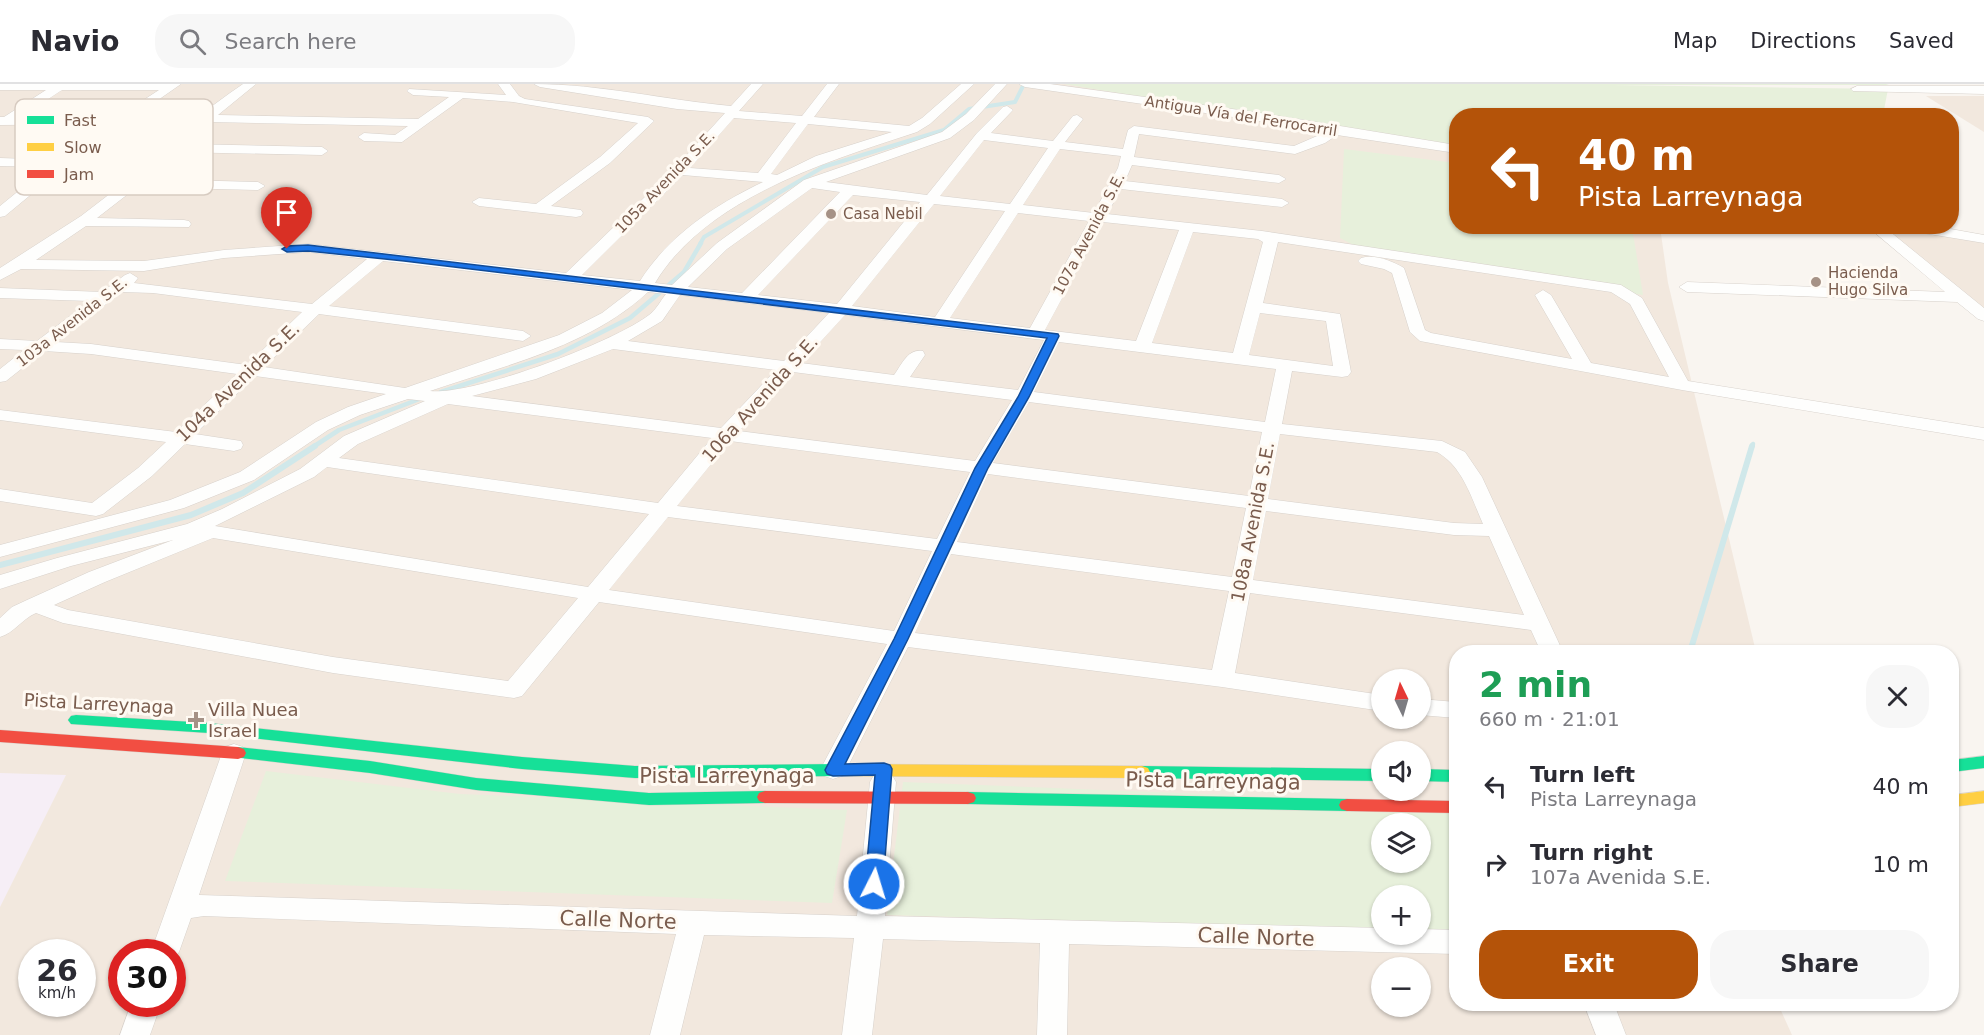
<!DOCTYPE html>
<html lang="en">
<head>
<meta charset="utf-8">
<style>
	body { margin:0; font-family:"DejaVu Sans",sans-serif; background:#f7f7f7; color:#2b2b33; height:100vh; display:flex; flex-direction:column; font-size:22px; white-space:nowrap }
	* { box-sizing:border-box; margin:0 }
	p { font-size:20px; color:#7c7c81 }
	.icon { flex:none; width:33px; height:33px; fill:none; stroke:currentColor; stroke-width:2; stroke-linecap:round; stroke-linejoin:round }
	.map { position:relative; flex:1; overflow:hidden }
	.sheet { position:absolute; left:1449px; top:561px; width:510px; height:366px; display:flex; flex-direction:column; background:#fff; border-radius:24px; box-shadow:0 2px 4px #0004 }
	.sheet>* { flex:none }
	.top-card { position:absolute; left:1449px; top:24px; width:510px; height:126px; border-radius:24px; box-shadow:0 2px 4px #0004; background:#b45309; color:#fff; overflow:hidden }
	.needle { width:39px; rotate:355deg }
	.controls { position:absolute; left:1371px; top:585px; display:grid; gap:12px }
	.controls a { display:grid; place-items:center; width:60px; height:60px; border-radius:50%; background:#fff; box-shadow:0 2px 4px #0004; font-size:30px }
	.speed { position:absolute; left:18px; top:855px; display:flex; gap:12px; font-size:30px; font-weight:700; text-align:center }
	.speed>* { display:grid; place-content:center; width:78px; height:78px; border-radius:50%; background:#fff; box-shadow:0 2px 4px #0004; line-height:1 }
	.speed small { font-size:15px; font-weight:400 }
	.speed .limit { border:9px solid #d22; background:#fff; color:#111 }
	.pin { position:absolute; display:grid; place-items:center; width:51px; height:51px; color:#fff; margin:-62px -26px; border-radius:50% 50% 50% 0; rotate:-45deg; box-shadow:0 0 6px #0007 }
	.pin .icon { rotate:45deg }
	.me { position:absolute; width:66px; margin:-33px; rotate:5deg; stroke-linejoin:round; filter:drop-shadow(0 0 4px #0008) }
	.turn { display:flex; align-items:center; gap:21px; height:126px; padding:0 30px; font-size:27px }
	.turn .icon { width:78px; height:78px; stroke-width:2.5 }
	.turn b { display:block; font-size:42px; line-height:51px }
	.round { display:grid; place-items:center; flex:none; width:63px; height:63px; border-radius:24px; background:#f7f7f7 }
	.overview { display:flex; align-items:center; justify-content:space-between; height:102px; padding:0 30px }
	h1 { font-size:36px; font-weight:600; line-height:45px; color:#1e9e55 }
	.button { display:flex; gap:12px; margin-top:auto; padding:12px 30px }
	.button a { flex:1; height:69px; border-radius:24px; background:#b45309; color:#fff; font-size:24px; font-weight:600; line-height:69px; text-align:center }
	.button a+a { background:#f7f7f7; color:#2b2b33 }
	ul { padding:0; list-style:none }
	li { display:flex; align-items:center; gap:18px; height:78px; padding:0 30px }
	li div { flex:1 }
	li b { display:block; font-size:22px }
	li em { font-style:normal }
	header { display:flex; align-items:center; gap:36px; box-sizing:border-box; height:84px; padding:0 30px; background:#fff; border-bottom:2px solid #e1e1e2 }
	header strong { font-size:28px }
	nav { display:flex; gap:33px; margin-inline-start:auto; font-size:21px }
	.search { width:420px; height:54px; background:#f7f7f7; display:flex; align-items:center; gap:15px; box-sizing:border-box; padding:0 21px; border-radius:24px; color:#7c7c81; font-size:22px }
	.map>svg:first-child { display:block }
	.residential { fill:#f2e8de; fill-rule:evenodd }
	.education { fill:#f6eef6 }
	.green { fill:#e7f0db; fill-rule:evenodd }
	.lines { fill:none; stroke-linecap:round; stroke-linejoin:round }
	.stream-far2 { stroke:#d0e8ea; stroke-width:4 }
	.stream-far1 { stroke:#d0e8ea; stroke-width:4.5 }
	.stream { stroke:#d0e8ea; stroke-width:6 }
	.street-casing { stroke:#d7d1cb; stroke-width:1 }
	.fast-casing { stroke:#d9d2cb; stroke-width:1 }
	.slow-casing { stroke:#d9d2cb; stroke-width:1 }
	.jam-casing { stroke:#d9d2cb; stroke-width:1 }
	.street { fill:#fefefd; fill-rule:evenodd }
	.fast { fill:#16e098; fill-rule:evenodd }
	.slow { fill:#ffcf43; fill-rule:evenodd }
	.jam { fill:#f24e42; fill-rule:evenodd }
	.route { fill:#1a73e8; stroke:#114b97; stroke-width:1.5 }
	.poi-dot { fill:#a69286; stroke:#fffaf3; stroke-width:2 }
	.labels { text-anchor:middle; stroke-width:6; stroke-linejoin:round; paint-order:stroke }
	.far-street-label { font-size:15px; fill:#7a5c4d; stroke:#fffaf3 }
	.far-poi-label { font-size:15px; fill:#7a5c4d; stroke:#fffaf3; text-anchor:start }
	.street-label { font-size:18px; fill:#7a5c4d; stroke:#fffaf3 }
	.poi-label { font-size:18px; fill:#7a5c4d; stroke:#fffaf3; text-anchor:start }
	.near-street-label { font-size:21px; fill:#7a5c4d; stroke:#fffaf3 }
	.key { fill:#fffaf3; stroke:#d7cbc1; stroke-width:1.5 }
	.key-label { font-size:16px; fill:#7a5c4d }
</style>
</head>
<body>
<header>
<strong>Navio</strong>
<div class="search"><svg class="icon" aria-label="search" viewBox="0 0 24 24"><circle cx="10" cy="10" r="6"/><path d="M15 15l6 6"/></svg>Search here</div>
<nav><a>Map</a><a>Directions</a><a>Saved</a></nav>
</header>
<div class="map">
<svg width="1984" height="951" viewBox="0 0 1984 951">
	<rect width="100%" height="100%" fill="#f9f5f0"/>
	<g class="residential">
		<path d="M 0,0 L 1102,0 L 1456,52 L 1456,142 L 1660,143 L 1668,199 L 1756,568 L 1456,568 L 1456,920 L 1778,920 L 1792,951 L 0,951 ZM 1382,596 L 1420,596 L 1420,634 L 1382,634 ZM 1382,668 L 1420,668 L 1420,706 L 1382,706 ZM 1382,740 L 1420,740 L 1420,778 L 1382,778 ZM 1382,812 L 1420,812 L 1420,850 L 1382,850 ZM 32,868 L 82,868 L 82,920 L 32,920 ZM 122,868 L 172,868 L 172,920 L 122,920 ZM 1382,884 L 1420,884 L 1420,922 L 1382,922 Z"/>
		<path d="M 1926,12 L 1984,12 L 1984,48 Z"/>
		<path d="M 1874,143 L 1907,143 L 1984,154 L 1984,236 Z"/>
	</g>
	<path class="education" d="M 0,689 L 66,691 L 0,823 Z"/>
	<g class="green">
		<path d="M 1064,0 L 1886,0 L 1889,1 L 1613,1 L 1888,5 L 1883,31 L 1456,32 L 1456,62 L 1295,39 Z"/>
		<path d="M 1344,65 L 1456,79 L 1456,142 L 1632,143 L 1643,211 L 1365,167 L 1340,154 Z"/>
		<path d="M 266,687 L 460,710 L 847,726 L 832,819 L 225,797 Z"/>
		<path d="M 903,698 L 1456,720 L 1456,847 L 1421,846 L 1420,812 L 1382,812 L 1381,845 L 887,831 ZM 1382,740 L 1420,740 L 1420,778 L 1382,778 Z"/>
	</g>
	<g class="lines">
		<path class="stream-far2" d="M 700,160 L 704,153 L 823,83 L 944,46 L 969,25 L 1015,18 L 1024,0"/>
		<g class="stream-far1">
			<path d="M 441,308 L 558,270 L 630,234 L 684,188 L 701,159"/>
			<path d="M 313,363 L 339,346 L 422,314"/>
			<path d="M 1752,363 L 1753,360"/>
		</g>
		<g class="stream">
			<path d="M 0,481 L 191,431 L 243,409 L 315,362"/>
			<path d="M 1690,568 L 1752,362"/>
		</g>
		<defs>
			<g id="street">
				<path d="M 0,0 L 181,0 L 72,76 L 150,78 L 200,31 L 230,9 L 243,0 L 256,0 L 218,31 L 418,35 L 449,13 L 413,11 L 407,7 L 409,5 L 506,11 L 498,0 L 510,0 L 519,12 L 525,15 L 648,33 L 654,37 L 610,79 L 551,122 L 581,126 L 583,129 L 581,132 L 576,133 L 479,122 L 472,118 L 479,114 L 536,120 L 600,73 L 638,39 L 513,18 L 463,14 L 402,58 L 364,57 L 358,53 L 364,49 L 395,51 L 408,42 L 210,38 L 185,60 L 322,63 L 328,67 L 322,71 L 176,68 L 146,95 L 258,98 L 265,102 L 258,106 L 137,103 L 97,134 L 184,136 L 189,137 L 191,140 L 189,143 L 86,142 L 36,176 L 144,177 L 224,166 L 308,160 L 566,189 L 675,84 L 725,29 L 677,25 L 540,3 L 534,0 C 600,0 665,16 731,22 L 751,0 L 763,0 L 739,27 L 802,32 L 827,0 L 839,0 L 814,33 L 909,42 L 922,34 L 961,0 L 974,0 L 930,40 L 917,48 C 828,77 706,114 655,199 L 672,201 L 717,159 L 804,96 L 942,48 L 966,30 L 995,0 L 1007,0 L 974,36 L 950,54 L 826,98 L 927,111 L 977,49 L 1003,23 L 1007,22 L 1013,26 L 991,49 L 1053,57 L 1073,32 L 1077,31 L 1083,35 L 1065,58 L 1123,65 L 1128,46 L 1134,42 L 1294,62 L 1324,49 L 1254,36 L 1025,3 L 1019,0 L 1050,0 L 1254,28 L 1456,61 L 1456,69 L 1337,51 L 1325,59 L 1295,70 L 1139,50 L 1134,73 L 1279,91 L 1286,95 L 1279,99 L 1132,81 L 1125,97 L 1282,115 L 1289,119 L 1282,123 L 1121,105 L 1107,130 L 1262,147 L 1621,201 L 1642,214 L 1688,297 L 1984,344 L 1984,356 L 1682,306 L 1420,257 L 1410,248 L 1392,189 L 1384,185 L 1361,180 L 1358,177 L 1361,174 C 1375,170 1392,177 1404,184 L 1425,246 L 1431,249 L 1572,275 L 1535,211 L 1543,206 L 1551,211 L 1591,279 L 1669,293 L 1630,220 L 1611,208 L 1278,158 L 1263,219 L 1340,230 L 1351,288 L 1348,292 L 1342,293 L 1292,287 L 1282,340 L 1442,357 L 1465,368 L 1482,393 L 1563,568 L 1541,568 L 1531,546 L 1250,509 L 1235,589 L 1382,611 L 1382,627 L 1222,603 L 908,563 L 846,686 L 842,692 L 833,695 L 824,692 L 820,686 L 887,560 L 599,518 L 522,612 L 514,614 L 333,589 L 63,539 L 36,529 C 22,535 14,549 0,553 L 0,534 L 12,523 L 27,516 L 89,488 L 173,456 L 71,482 L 0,505 L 0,491 L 57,474 L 187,440 L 222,425 L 300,385 L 344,352 L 425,317 L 408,315 L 360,331 L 328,346 L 254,396 L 184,424 L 0,473 L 0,461 L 170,416 L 240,388 L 316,338 L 348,323 L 386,310 L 255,292 L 195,350 L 241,357 L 243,361 L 241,365 L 234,367 L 185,360 L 152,392 L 103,430 L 96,432 L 0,417 L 0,405 L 92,419 L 138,384 L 166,358 L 0,336 L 0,326 L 176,348 L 237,290 L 91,270 L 44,267 L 6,297 L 0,298 L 0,285 L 24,266 L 0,265 L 0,255 L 37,257 L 90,217 L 0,214 L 0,204 L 102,208 L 125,191 L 130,189 L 138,194 L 134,199 L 312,220 L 367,175 L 308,168 L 224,174 L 144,187 L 21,185 L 0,196 L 0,184 L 81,132 L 141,86 L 63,84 L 5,132 L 0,133 L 0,122 L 48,83 L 0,82 L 0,74 L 57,76 L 108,40 L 0,41 L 0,33 L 4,33 L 46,6 L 0,6 ZM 62,6 L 159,6 L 119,32 L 21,33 ZM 734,34 L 796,39 L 758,89 L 690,84 ZM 808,40 L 892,48 L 816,72 L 777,91 L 771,90 ZM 984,56 L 1048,64 L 1010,120 L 940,112 ZM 1060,65 L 1121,72 L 1118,84 L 1094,129 L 1023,121 ZM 683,91 L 763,98 C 715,121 669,151 640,197 L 582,191 ZM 812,104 L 840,108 L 742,209 L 688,203 L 727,165 ZM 853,111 L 920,118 L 837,220 L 758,211 ZM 934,120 L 1005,127 L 935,233 L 852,222 ZM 1018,129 L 1089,137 L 1030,244 L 950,234 ZM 1103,138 L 1179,146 L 1136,257 L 1045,246 ZM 1193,148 L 1258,155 L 1263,158 L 1233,269 L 1152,259 ZM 383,177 L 632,206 L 602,229 L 559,251 L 405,304 L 264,283 L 319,230 L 523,257 L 531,252 L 523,247 L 329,222 ZM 122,208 L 153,209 L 302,228 L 247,281 L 91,260 L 56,258 ZM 648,208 L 666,210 C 661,216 656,226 649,231 C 614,258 472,312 430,307 C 505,281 589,263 648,208 ZM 680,211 L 829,229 L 784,277 L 628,257 L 662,237 ZM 1260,229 L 1326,237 L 1333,282 L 1249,271 ZM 845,231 L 1035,255 L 1044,256 L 1018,306 L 910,293 L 925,271 L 923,267 C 908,264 902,280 894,291 L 801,279 ZM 1059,258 L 1276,285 L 1265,338 L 1034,308 ZM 613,265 L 776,286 L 721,344 L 472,312 L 536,295 ZM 793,288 L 1012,316 L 975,377 L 739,347 ZM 1029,318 L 1262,348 L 1249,412 L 993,379 ZM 448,320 L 712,354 L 658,419 L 339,374 L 358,360 ZM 1280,350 L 1437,368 C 1463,383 1471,413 1483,440 L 1454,439 L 1268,415 ZM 730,357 L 970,388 L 937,455 L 677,422 ZM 327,383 L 649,430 L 588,503 L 215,442 L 314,393 ZM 988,390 L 1246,424 L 1232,493 L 957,458 ZM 1266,427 L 1454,451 L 1489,452 L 1524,531 L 1253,496 ZM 668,433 L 932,467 L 894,547 L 609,506 ZM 213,454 L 578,514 L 508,597 L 333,573 L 68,526 L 54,521 L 105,498 ZM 951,470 L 1229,507 L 1212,586 L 915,549 Z"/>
				<path d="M 1857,2 L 1984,2 L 1984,10 L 1853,7 L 1851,5 Z"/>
				<path d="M 1867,142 L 1883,142 L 1984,224 L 1984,237 L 1978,235 L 1957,218 L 1687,208 L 1679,203 L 1687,198 L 1945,208 Z"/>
				<path d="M 1898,142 L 1934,142 L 1984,151 L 1984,159 L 1905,146 Z"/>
				<path d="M 1420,615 L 1456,618 L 1456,634 L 1420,631 Z"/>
				<path d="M 234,660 L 243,663 L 246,669 L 199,811 L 857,832 L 870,698 L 874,691 L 883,689 L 892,691 L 896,698 L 885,832 L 1382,844 L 1382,850 L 1420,850 L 1420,845 L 1456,846 L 1456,870 L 1069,860 L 1067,951 L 1037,951 L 1040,859 L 883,855 L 872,951 L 842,951 L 854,854 L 704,851 L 680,951 L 650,951 L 676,850 L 204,832 L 191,834 L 179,868 L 172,877 L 172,868 L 151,868 L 222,669 L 225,663 Z"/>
				<path d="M 131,920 L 161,920 L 150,951 L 120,951 Z"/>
				<path d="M 1584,920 L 1614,920 L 1626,951 L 1596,951 Z"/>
			</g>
			<g id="fast">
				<path d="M 76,631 L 209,639 L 522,673 L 635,682 L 842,680 L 848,682 L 850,686 L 848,690 L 842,692 L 635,694 L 522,685 L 209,649 L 71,640 L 68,636 L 71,632 Z"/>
				<path d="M 238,663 L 370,677 L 476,694 L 649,709 L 765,707 L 771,709 L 773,713 L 771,717 L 765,719 L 649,721 L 476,706 L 370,689 L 232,673 L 230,669 L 232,665 Z"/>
				<path d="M 1984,672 L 1984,684 L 1952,688 L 1952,676 Z"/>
				<path d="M 1142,682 L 1382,685 L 1382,697 L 1142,694 L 1136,692 L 1134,688 L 1136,684 Z"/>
				<path d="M 1420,685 L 1456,686 L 1456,698 L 1420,697 Z"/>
				<path d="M 968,708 L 1347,715 L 1353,717 L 1355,721 L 1353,725 L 1347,727 L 968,720 L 962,718 L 960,714 L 962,710 Z"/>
			</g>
			<g id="slow">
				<path d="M 842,680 L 1142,682 L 1148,684 L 1150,688 L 1148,692 L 1142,694 L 842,692 L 836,690 L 834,686 L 836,682 Z"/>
				<path d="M 1984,707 L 1984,719 L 1952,723 L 1952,711 Z"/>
			</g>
			<g id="jam">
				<path d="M 0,646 L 238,663 L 244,665 L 246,669 L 244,673 L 238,675 L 0,658 Z"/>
				<path d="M 765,707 L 968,708 L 974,710 L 976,714 L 974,718 L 968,720 L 765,719 L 759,717 L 757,713 L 759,709 Z"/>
				<path d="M 1347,715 L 1456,717 L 1456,729 L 1347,727 L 1341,725 L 1339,721 L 1341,717 Z"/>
			</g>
		</defs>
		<use href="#street" class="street-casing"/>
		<use href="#fast" class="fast-casing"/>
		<use href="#slow" class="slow-casing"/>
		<use href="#jam" class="jam-casing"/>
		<use href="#street" class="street"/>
		<use href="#fast" class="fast"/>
		<use href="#slow" class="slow"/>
		<use href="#jam" class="jam"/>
	</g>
	<path class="route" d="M 308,161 L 1058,250 L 1059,252 L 1029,313 L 988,384 L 908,555 L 845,680 L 884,679 L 890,681 L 892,685 L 883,800 L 880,805 L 874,807 L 867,805 L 865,800 L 875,691 L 833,692 L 827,690 L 825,686 L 894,555 L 975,384 L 1018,313 L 1047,254 L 404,177 L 308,167 L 287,168 L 282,165 L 287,162 Z"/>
	<g class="poi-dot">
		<circle cx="831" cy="130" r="6"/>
		<circle cx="1816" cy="198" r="6"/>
		<path d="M193 627h6v6h6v6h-6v6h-6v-6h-6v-6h6z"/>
	</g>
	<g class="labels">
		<g class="far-street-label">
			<text transform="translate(1241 32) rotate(9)" y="5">Antigua Vía del Ferrocarril</text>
			<text transform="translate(665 98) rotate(-46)" y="5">105a Avenida S.E.</text>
			<text transform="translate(1089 150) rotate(-62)" y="5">107a Avenida S.E.</text>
			<text transform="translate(72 238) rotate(-38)" y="5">103a Avenida S.E.</text>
		</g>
		<g class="far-poi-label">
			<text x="843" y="135">Casa Nebil</text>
			<text x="1828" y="194">Hacienda<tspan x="1828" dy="17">Hugo Silva</tspan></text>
		</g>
		<g class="street-label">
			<text transform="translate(238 298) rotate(-44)" y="6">104a Avenida S.E.</text>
			<text transform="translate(760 315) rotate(-48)" y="6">106a Avenida S.E.</text>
			<text transform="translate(1253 438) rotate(-79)" y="6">108a Avenida S.E.</text>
			<text transform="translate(99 620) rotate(3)" y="6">Pista Larreynaga</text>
		</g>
		<g class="poi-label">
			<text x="208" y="632">Villa Nuea<tspan x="208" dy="21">Israel</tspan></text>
		</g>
		<g class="near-street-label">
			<text x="727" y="699">Pista Larreynaga</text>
			<text transform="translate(1213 697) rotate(1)" y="7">Pista Larreynaga</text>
			<text transform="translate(618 836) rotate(2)" y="7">Calle Norte</text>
			<text transform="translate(1256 853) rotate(2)" y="7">Calle Norte</text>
		</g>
	</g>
	<rect x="15" y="15" width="198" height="96" rx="9" class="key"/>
	<rect x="27" y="32" width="27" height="8" fill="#16e098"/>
	<rect x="27" y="59" width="27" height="8" fill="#ffcf43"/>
	<rect x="27" y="86" width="27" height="8" fill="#f24e42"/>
	<g class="key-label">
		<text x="64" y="42">Fast</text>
		<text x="64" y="69">Slow</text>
		<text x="64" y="96">Jam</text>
	</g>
</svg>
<div class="controls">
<a><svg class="needle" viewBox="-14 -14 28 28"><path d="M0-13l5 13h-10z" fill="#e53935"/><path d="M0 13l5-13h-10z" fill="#7c7c81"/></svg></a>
<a><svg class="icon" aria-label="sound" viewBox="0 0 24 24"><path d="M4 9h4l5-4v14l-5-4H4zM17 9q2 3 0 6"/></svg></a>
<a><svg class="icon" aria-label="layers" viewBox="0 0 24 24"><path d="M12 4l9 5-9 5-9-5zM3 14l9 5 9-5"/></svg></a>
<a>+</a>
<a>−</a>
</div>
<div class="speed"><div>26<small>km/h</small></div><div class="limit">30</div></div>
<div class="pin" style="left:287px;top:165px;background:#d93025"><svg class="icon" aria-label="arrive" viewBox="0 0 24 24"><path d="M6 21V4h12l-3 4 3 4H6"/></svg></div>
<svg class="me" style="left:874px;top:800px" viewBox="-20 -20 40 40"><circle r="17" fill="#1a73e8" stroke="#fff" stroke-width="3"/><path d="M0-11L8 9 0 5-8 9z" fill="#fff"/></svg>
<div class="top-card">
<div class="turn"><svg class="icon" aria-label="left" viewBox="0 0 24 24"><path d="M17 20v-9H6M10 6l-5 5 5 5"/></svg><div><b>40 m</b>Pista Larreynaga</div></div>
</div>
<section class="sheet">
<div class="overview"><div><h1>2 min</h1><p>660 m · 21:01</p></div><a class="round"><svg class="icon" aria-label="close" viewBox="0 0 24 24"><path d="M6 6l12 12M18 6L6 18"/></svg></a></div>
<ul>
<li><svg class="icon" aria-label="left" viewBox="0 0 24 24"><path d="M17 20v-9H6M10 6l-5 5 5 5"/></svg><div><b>Turn left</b><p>Pista Larreynaga</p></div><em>40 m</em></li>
<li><svg class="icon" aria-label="right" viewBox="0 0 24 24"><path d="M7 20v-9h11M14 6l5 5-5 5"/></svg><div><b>Turn right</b><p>107a Avenida S.E.</p></div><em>10 m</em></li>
</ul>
<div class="button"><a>Exit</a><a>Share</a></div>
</section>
</div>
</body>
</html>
